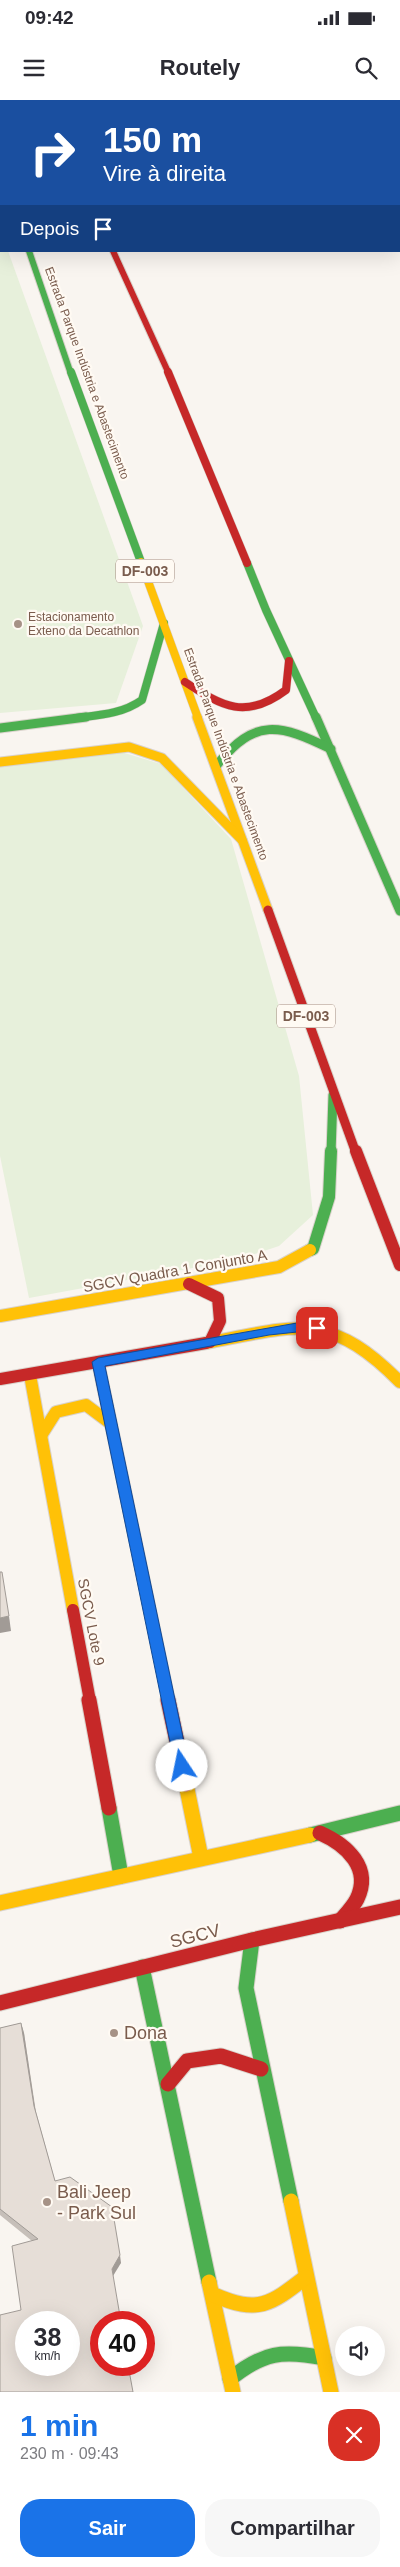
<!DOCTYPE html>
<html lang="pt">
<head>
<meta charset="utf-8">
<style>
	body { margin:0; font-family:Helvetica,sans-serif; background:#f7f7f7; color:#2b2b33; height:100vh; display:flex; flex-direction:column; font-size:19px; white-space:nowrap }
	* { box-sizing:border-box; margin:0 }
	p { font-size:16px; color:#7c7c81 }
	.icon { flex:none; width:28px; height:28px; fill:none; stroke:currentColor; stroke-width:2; stroke-linecap:round; stroke-linejoin:round }
	.map { position:relative; height:2292px; overflow:hidden }
	.panel { display:flex; flex-direction:column; background:#fff; flex:1 }
	.panel>* { flex:none }
	.guide { position:absolute; left:0px; top:0px; width:400px; height:152px; box-shadow:0 5px 20px #0002; background:#1a4fa0; color:#fff; overflow:hidden }
	.fabs { position:absolute; left:335px; top:2226px; display:grid; gap:10px }
	.fabs a { display:grid; place-items:center; width:50px; height:50px; border-radius:50%; background:#fff; box-shadow:0 5px 20px #0002; font-size:25px }
	.speed { position:absolute; left:15px; top:2211px; display:flex; gap:10px; font-size:25px; font-weight:700; text-align:center }
	.speed>* { display:grid; place-content:center; width:65px; height:65px; border-radius:50%; background:#fff; box-shadow:0 5px 20px #0002; line-height:1 }
	.speed small { font-size:12px; font-weight:400 }
	.speed .limit { border:8px solid #d22; background:#fff; color:#111 }
	.pin { position:absolute; display:grid; place-items:center; width:42px; height:42px; color:#fff; margin:-21px; border-radius:10px; box-shadow:0 2px 8px #0006 }
	.me { position:absolute; width:55px; margin:-28px; rotate:349deg; stroke-linejoin:round; filter:drop-shadow(0 0 4px #0008) }
	.turn { display:flex; align-items:center; gap:18px; height:105px; padding:0 20px; font-size:22px }
	.turn .icon { width:65px; height:65px; stroke-width:2.5 }
	.turn b { display:block; font-size:35px; line-height:42px }
	.then { display:flex; align-items:center; height:48px; padding:0 20px; background:#0003; gap:10px; font-size:19px }
	.round { display:grid; place-items:center; flex:none; width:52px; height:52px; border-radius:20px; background:#f7f7f7 }
	.head { display:flex; align-items:center; justify-content:space-between; height:85px; padding:0 20px }
	h1 { font-size:30px; font-weight:600; line-height:38px; color:#1a73e8 }
	.cta { display:flex; gap:10px; margin-top:auto; padding:10px 20px }
	.cta a { flex:1; height:58px; border-radius:20px; background:#1a73e8; color:#fff; font-size:20px; font-weight:600; line-height:58px; text-align:center }
	.cta a+a { background:#f7f7f7; color:#2b2b33 }
	.status { display:flex; justify-content:space-between; align-items:center; height:35px; padding:0 25px; background:#fff; direction:ltr }
	.status svg { height:14px; fill:currentColor }
	header { display:flex; justify-content:space-between; align-items:center; height:65px; padding:0 20px; background:#fff; font-size:22px; font-weight:600 }
	.map>svg:first-child { display:block }
	.green { fill:#e7f0db }
	.lines { fill:none; stroke-linecap:round; stroke-linejoin:round }
	.fast-far4-casing { stroke:#d9d2cb; stroke-width:8 }
	.fast-far3-casing { stroke:#d9d2cb; stroke-width:9 }
	.fast-far2-casing { stroke:#d9d2cb; stroke-width:11 }
	.fast-far1-casing { stroke:#d9d2cb; stroke-width:14 }
	.fast-casing { stroke:#d9d2cb; stroke-width:17 }
	.slow-far3-casing { stroke:#d9d2cb; stroke-width:9 }
	.slow-far2-casing { stroke:#d9d2cb; stroke-width:11 }
	.slow-far1-casing { stroke:#d9d2cb; stroke-width:14 }
	.slow-casing { stroke:#d9d2cb; stroke-width:17 }
	.jam-far4-casing { stroke:#d9d2cb; stroke-width:8 }
	.jam-far3-casing { stroke:#d9d2cb; stroke-width:9 }
	.jam-far2-casing { stroke:#d9d2cb; stroke-width:11 }
	.jam-far1-casing { stroke:#d9d2cb; stroke-width:14 }
	.jam-casing { stroke:#d9d2cb; stroke-width:17 }
	.fast-far4 { stroke:#4caf50; stroke-width:6 }
	.fast-far3 { stroke:#4caf50; stroke-width:8 }
	.fast-far2 { stroke:#4caf50; stroke-width:9 }
	.fast-far1 { stroke:#4caf50; stroke-width:12 }
	.fast { stroke:#4caf50; stroke-width:15 }
	.slow-far3 { stroke:#ffc107; stroke-width:8 }
	.slow-far2 { stroke:#ffc107; stroke-width:9 }
	.slow-far1 { stroke:#ffc107; stroke-width:12 }
	.slow { stroke:#ffc107; stroke-width:15 }
	.jam-far4 { stroke:#c62828; stroke-width:6 }
	.jam-far3 { stroke:#c62828; stroke-width:8 }
	.jam-far2 { stroke:#c62828; stroke-width:9 }
	.jam-far1 { stroke:#c62828; stroke-width:12 }
	.jam { stroke:#c62828; stroke-width:15 }
	.wall { fill:#c6bfb9 }
	.shaded-wall { fill:#a19b96 }
	.building { fill:#e6ded7; stroke:#a19b96; fill-rule:evenodd }
	.route { fill:#1a73e8; stroke:#114b97 }
	.poi-dot { fill:#a69286; stroke:#fffaf3; stroke-width:2 }
	.labels { text-anchor:middle; stroke-width:4.5; stroke-linejoin:round; paint-order:stroke }
	.far-street-label { font-size:12px; fill:#7a5c4d; stroke:#fffaf3 }
	.far-poi-label { font-size:12px; fill:#7a5c4d; stroke:#fffaf3; text-anchor:start }
	.shield { fill:#fffaf3; stroke:#a28b7f; stroke-width:1 }
	.shield-label { font-size:14px; font-weight:bold; fill:#7a5c4d }
	.street-label { font-size:15px; fill:#7a5c4d; stroke:#fffaf3 }
	.near-street-label { font-size:18px; fill:#7a5c4d; stroke:#fffaf3 }
	.near-poi-label { font-size:18px; fill:#7a5c4d; stroke:#fffaf3; text-anchor:start }
</style>
</head>
<body>
<div class="status"><b>09:42</b><svg viewBox="0 0 49 12"><path d="M0 12V9h3v3zM5 12V6h3v6zM10 12V3h3v9zM15 12V0h3v12zM26 1h20v11H26zM47 4h2v5h-2z"/></svg></div>
<header><svg class="icon" aria-label="menu" viewBox="0 0 24 24"><path d="M4 6h16M4 12h16M4 18h16"/></svg>Routely<svg class="icon" aria-label="search" viewBox="0 0 24 24"><circle cx="10" cy="10" r="6"/><path d="M15 15l6 6"/></svg></header>
<div class="map">
<svg width="400" height="2292" viewBox="0 0 400 2292">
	<rect width="100%" height="100%" fill="#f9f5f0"/>
	<g class="green">
		<path d="M 61,0 L 244,0 L 61,1 Z"/>
		<path d="M 0,128 L 1,151 L 8,151 L 143,526 L 116,603 L 0,613 Z"/>
		<path d="M 118,651 L 161,664 L 231,739 L 299,976 L 313,1115 L 279,1146 L 236,1160 L 29,1198 L 0,1056 L 0,665 Z"/>
	</g>
	<g class="lines">
		<defs>
			<g id="fast-far4">
				<path d="M 0,75 L 1,78"/>
				<path d="M 29,151 L 71,274"/>
			</g>
			<g id="fast-far3">
				<path d="M 71,272 L 141,462"/>
				<path d="M 247,463 L 266,510 L 316,618"/>
				<path d="M 76,618 C 100,615 122,614 142,600 L 164,523"/>
			</g>
			<g id="fast-far2">
				<path d="M 316,617 L 400,811"/>
				<path d="M 0,628 L 86,617"/>
				<path d="M 217,665 C 255,617 280,624 331,649"/>
				<path d="M 331,1053 L 333,995"/>
			</g>
			<path id="fast-far1" d="M 310,1150 L 313,1149 L 329,1097 L 331,1051"/>
			<g id="fast">
				<path d="M 109,1708 L 121,1776"/>
				<path d="M 310,1735 L 400,1713"/>
				<path d="M 252,1840 L 246,1888 L 291,2101"/>
				<path d="M 142,1867 L 209,2182"/>
				<path d="M 230,2279 C 263,2252 283,2250 324,2258"/>
			</g>
			<path id="slow-far3" d="M 141,462 L 198,618"/>
			<g id="slow-far2">
				<path d="M 197,617 L 268,810"/>
				<path d="M 0,662 L 129,647 L 162,658 L 242,740"/>
			</g>
			<g id="slow-far1">
				<path d="M 0,1216 L 279,1167 L 310,1150"/>
				<path d="M 206,1243 C 296,1226 329,1210 400,1282"/>
				<path d="M 30,1275 L 73,1510"/>
				<path d="M 42,1334 L 56,1312 L 86,1305 L 110,1323"/>
			</g>
			<g id="slow">
				<path d="M 186,1684 L 201,1758"/>
				<path d="M 0,1803 L 310,1735"/>
				<path d="M 291,2101 L 331,2292"/>
				<path d="M 209,2182 L 233,2292"/>
				<path d="M 214,2195 C 258,2214 270,2205 306,2177"/>
			</g>
			<path id="jam-far4" d="M 113,151 L 169,274"/>
			<g id="jam-far3">
				<path d="M 168,272 L 247,463"/>
				<path d="M 185,582 C 223,607 246,620 286,590 L 289,561"/>
			</g>
			<path id="jam-far2" d="M 268,810 L 356,1053"/>
			<g id="jam-far1">
				<path d="M 356,1051 L 400,1165"/>
				<path d="M 189,1184 L 218,1198 L 220,1221 L 210,1242"/>
				<path d="M 98,1262 L 169,1601"/>
				<path d="M 0,1279 L 206,1243"/>
				<path d="M 73,1510 L 90,1601"/>
			</g>
			<g id="jam">
				<path d="M 89,1600 L 109,1708"/>
				<path d="M 168,1600 L 186,1684"/>
				<path d="M 320,1733 C 347,1745 372,1768 357,1799 C 353,1807 346,1814 340,1821"/>
				<path d="M 0,1903 L 252,1840 L 400,1807"/>
				<path d="M 168,1984 L 187,1961 L 221,1956 L 261,1969"/>
			</g>
		</defs>
		<use href="#fast-far4" class="fast-far4-casing"/>
		<use href="#fast-far3" class="fast-far3-casing"/>
		<use href="#fast-far2" class="fast-far2-casing"/>
		<use href="#fast-far1" class="fast-far1-casing"/>
		<use href="#fast" class="fast-casing"/>
		<use href="#slow-far3" class="slow-far3-casing"/>
		<use href="#slow-far2" class="slow-far2-casing"/>
		<use href="#slow-far1" class="slow-far1-casing"/>
		<use href="#slow" class="slow-casing"/>
		<use href="#jam-far4" class="jam-far4-casing"/>
		<use href="#jam-far3" class="jam-far3-casing"/>
		<use href="#jam-far2" class="jam-far2-casing"/>
		<use href="#jam-far1" class="jam-far1-casing"/>
		<use href="#jam" class="jam-casing"/>
		<use href="#fast-far4" class="fast-far4"/>
		<use href="#fast-far3" class="fast-far3"/>
		<use href="#fast-far2" class="fast-far2"/>
		<use href="#fast-far1" class="fast-far1"/>
		<use href="#fast" class="fast"/>
		<use href="#slow-far3" class="slow-far3"/>
		<use href="#slow-far2" class="slow-far2"/>
		<use href="#slow-far1" class="slow-far1"/>
		<use href="#slow" class="slow"/>
		<use href="#jam-far4" class="jam-far4"/>
		<use href="#jam-far3" class="jam-far3"/>
		<use href="#jam-far2" class="jam-far2"/>
		<use href="#jam-far1" class="jam-far1"/>
		<use href="#jam" class="jam"/>
	</g>
	<path class="wall" d="M 21,1923 L 24,1933 L 36,2012 L 55,2081 L 121,2163 L 21,2210 L 32,2141 L 0,2115 L 0,1928 Z"/>
	<g class="shaded-wall">
		<path d="M 9,1516 L 11,1531 L 0,1533 L 0,1518 Z"/>
		<path d="M 21,1923 L 24,1933 L 36,2015 L 34,2006 Z"/>
		<path d="M 120,2155 L 121,2163 L 113,2176 L 112,2169 Z"/>
	</g>
	<g class="building">
		<path d="M 0,1472 L 2,1472 L 9,1516 L 0,1518 Z"/>
		<path d="M 21,1923 L 34,2006 L 55,2081 L 70,2077 L 112,2107 L 120,2155 L 112,2169 L 121,2222 L 101,2222 L 101,2265 L 128,2265 L 133,2292 L 0,2292 L 0,2215 L 21,2210 L 12,2146 L 38,2139 L 0,2109 L 0,1928 ZM 26,2222 L 69,2222 L 69,2265 L 26,2265 Z"/>
	</g>
	<path class="route" d="M 297,1223 L 317,1223 L 323,1228 L 317,1233 L 297,1232 L 269,1235 L 105,1266 L 189,1666 L 187,1671 L 182,1673 L 177,1671 L 175,1666 L 92,1262 L 98,1258 Z"/>
	<g class="poi-dot">
		<circle cx="18" cy="524" r="5"/>
		<circle cx="114" cy="1933" r="5"/>
		<circle cx="47" cy="2102" r="5"/>
	</g>
	<g class="labels">
		<g class="far-street-label">
			<text transform="translate(87 273) rotate(70)" y="4">Estrada Parque Indústria e Abastecimento</text>
			<text transform="translate(226 654) rotate(70)" y="4">Estrada Parque Indústria e Abastecimento</text>
		</g>
		<g class="far-poi-label">
			<text x="28" y="521">Estacionamento<tspan x="28" dy="14">Exteno da Decathlon</tspan></text>
		</g>
		<g class="shield">
			<rect x="116" y="459.5" width="58" height="23" rx="4"/>
			<rect x="277" y="904.5" width="58" height="23" rx="4"/>
		</g>
		<g class="shield-label">
			<text x="145" y="476">DF-003</text>
			<text x="306" y="921">DF-003</text>
		</g>
		<g class="street-label">
			<text transform="translate(175 1171) rotate(-10)" y="5">SGCV Quadra 1 Conjunto A</text>
			<text transform="translate(91 1522) rotate(79)" y="5">SGCV Lote 9</text>
		</g>
		<g class="near-street-label">
			<text transform="translate(195 1836) rotate(-14)" y="6">SGCV</text>
		</g>
		<g class="near-poi-label">
			<text x="124" y="1939">Dona</text>
			<text x="57" y="2098">Bali Jeep<tspan x="57" dy="21">- Park Sul</tspan></text>
		</g>
	</g>
</svg>
<div class="fabs">
<a><svg class="icon" aria-label="sound" viewBox="0 0 24 24"><path d="M4 9h4l5-4v14l-5-4H4zM17 9q2 3 0 6"/></svg></a>
</div>
<div class="speed"><div>38<small>km/h</small></div><div class="limit">40</div></div>
<div class="pin" style="left:317px;top:1228px;background:#d93025"><svg class="icon" aria-label="arrive" viewBox="0 0 24 24"><path d="M6 21V4h12l-3 4 3 4H6"/></svg></div>
<svg class="me" style="left:182px;top:1666px" viewBox="-20 -20 40 40"><circle r="19" fill="#fff"/><path d="M0-13L10 11 0 6-10 11z" fill="#1a73e8"/></svg>
<div class="guide">
<div class="turn"><svg class="icon" aria-label="right" viewBox="0 0 24 24"><path d="M7 20v-9h11M14 6l5 5-5 5"/></svg><div><b>150 m</b>Vire à direita</div></div>
<div class="then">Depois<svg class="icon" aria-label="arrive" viewBox="0 0 24 24"><path d="M6 21V4h12l-3 4 3 4H6"/></svg></div>
</div>
</div>
<section class="panel">
<div class="head"><div><h1>1 min</h1><p>230 m · 09:43</p></div><a class="round" style="background:#d93025;color:#fff"><svg class="icon" aria-label="close" viewBox="0 0 24 24"><path d="M6 6l12 12M18 6L6 18"/></svg></a></div>
<div class="cta"><a>Sair</a><a>Compartilhar</a></div>
</section>
</body>
</html>
